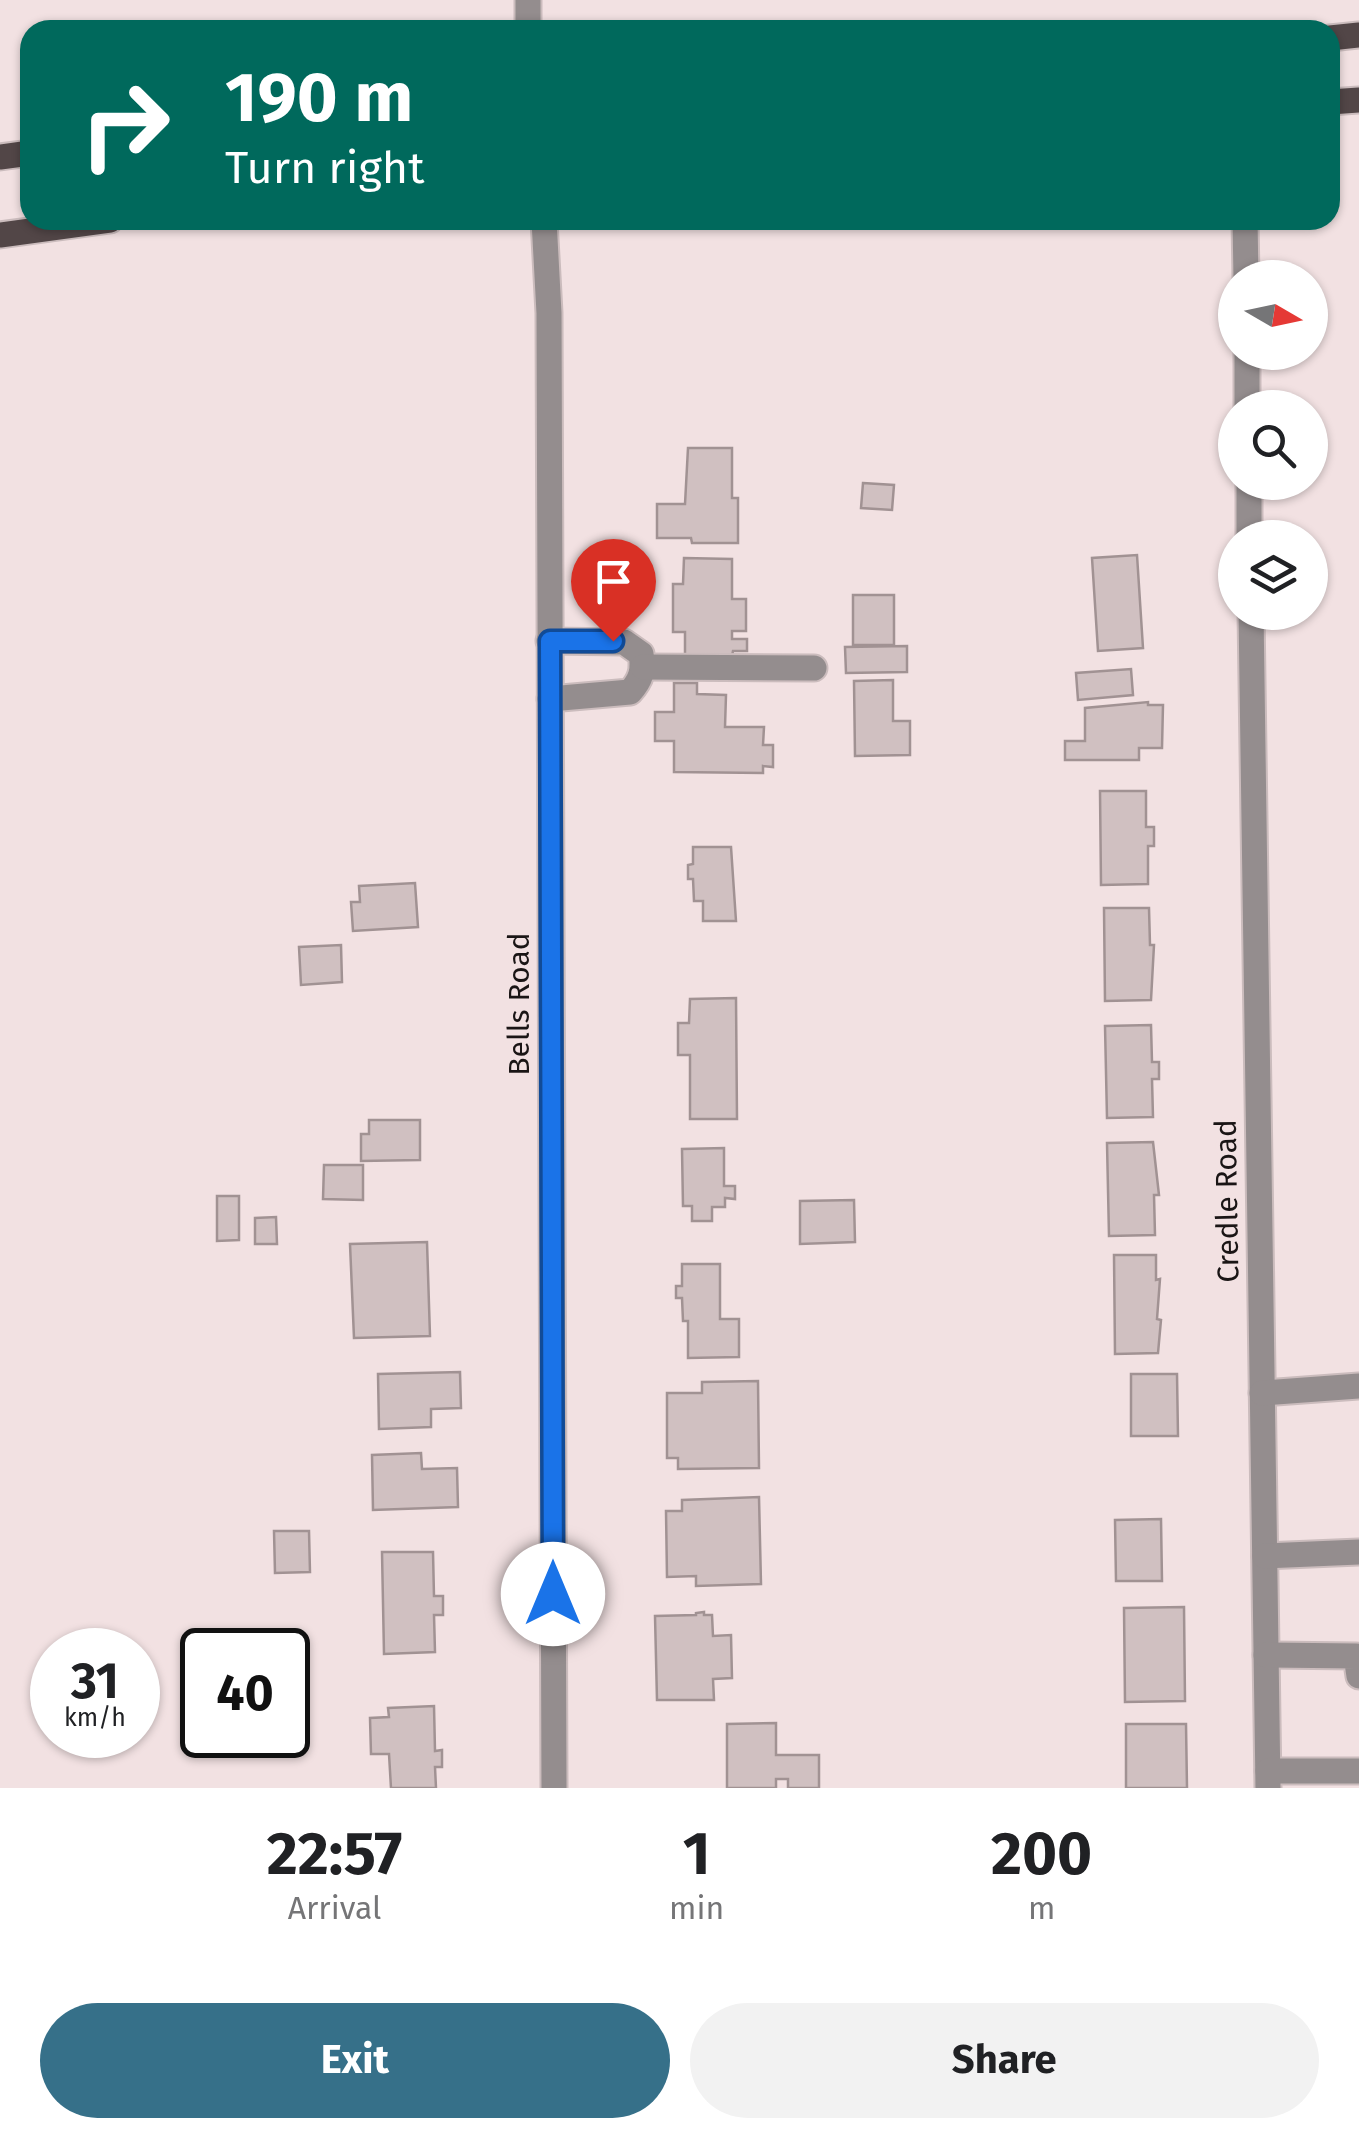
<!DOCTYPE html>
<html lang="en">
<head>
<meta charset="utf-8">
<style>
	body { margin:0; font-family:"Fira Sans",sans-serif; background:#f2f2f2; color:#202124; height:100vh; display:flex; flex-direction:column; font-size:38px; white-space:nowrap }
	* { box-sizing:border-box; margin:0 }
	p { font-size:32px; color:#757577 }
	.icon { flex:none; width:55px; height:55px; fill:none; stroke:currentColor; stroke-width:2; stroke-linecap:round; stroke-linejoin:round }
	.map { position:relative; height:1788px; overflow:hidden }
	.panel { display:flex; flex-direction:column; background:#fff; flex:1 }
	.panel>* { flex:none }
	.guide { position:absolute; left:20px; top:20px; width:1320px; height:210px; border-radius:30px; box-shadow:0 2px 8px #0004; background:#00695c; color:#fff; overflow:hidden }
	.needle { width:65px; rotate:99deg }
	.fabs { position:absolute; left:1218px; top:260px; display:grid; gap:20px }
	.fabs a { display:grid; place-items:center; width:110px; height:110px; border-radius:50%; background:#fff; box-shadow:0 2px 8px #0004; font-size:50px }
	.speed { position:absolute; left:30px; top:1628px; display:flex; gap:20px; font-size:50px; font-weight:700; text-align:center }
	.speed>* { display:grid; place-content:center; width:130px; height:130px; border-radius:50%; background:#fff; box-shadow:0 2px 8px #0004; line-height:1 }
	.speed small { font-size:25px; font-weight:400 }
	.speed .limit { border:5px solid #111; border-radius:15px; background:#fff; color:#111 }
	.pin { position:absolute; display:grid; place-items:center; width:85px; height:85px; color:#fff; margin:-102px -42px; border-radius:50% 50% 50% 0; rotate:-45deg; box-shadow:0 0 10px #0007 }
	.pin .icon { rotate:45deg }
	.me { position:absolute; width:110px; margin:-55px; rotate:0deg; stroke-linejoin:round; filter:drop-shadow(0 0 8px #0008) }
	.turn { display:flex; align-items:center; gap:35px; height:210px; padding:0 40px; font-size:45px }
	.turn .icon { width:130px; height:130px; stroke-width:2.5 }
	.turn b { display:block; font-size:70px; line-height:85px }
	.eta { display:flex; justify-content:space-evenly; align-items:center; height:170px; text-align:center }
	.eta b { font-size:60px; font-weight:700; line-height:70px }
	.button { display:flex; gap:20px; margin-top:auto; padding:20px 40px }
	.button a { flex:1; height:115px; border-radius:60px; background:#367089; color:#fff; font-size:40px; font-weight:700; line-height:115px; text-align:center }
	.button a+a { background:#f2f2f2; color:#202124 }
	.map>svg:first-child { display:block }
	.building { fill:#d0c0c1; stroke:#a19293; stroke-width:2.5 }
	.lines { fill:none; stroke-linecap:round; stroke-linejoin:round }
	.minor-casing { stroke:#cbbcbd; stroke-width:29 }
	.major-casing { stroke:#cbbcbd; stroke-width:29 }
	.minor { stroke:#948d8e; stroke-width:25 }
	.major { stroke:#524647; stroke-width:25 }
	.route-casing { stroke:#114b97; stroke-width:25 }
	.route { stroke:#1a73e8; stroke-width:18 }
	.labels { text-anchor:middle; stroke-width:9; stroke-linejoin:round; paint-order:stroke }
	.street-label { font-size:30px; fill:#1a1515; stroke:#f2e1e2 }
</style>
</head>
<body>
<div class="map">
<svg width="1359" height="1788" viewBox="0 0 1359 1788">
	<rect width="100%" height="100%" fill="#f2e1e2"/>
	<g class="building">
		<path d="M 688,448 L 732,448 L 732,498 L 738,498 L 738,543 L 692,543 L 691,538 L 657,538 L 657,504 L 685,504 Z"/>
		<path d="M 863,483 L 894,485 L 892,510 L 861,508 Z"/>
		<path d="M 1137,555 L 1143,648 L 1098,651 L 1092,558 Z"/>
		<path d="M 684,558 L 732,559 L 732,599 L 746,599 L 746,631 L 732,631 L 732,639 L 747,639 L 747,651 L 733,651 L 732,656 L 685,656 L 685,632 L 673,632 L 673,584 L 683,584 Z"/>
		<rect x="853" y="595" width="41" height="50"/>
		<path d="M 907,646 L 907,672 L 846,673 L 845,647 Z"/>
		<path d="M 1131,669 L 1133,695 L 1078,700 L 1076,673 Z"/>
		<path d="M 893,680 L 893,721 L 910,721 L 910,755 L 855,756 L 854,681 Z"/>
		<path d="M 674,683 L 697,683 L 697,694 L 726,695 L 725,727 L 764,727 L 763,745 L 773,745 L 773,767 L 763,766 L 763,773 L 674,772 L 674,741 L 655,741 L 655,712 L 674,712 Z"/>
		<path d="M 1148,702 L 1148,705 L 1163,705 L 1162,748 L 1139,748 L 1139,760 L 1065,760 L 1065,741 L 1085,741 L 1085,708 Z"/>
		<path d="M 1100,791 L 1146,791 L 1146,827 L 1154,827 L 1154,846 L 1148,846 L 1148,884 L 1101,885 Z"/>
		<path d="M 693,847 L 731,847 L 736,921 L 703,921 L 703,901 L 694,901 L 693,879 L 688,879 L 688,865 L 693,864 Z"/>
		<path d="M 415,883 L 418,927 L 353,931 L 351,902 L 360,902 L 359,886 Z"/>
		<path d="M 1104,908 L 1149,908 L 1150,945 L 1154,945 L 1151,1000 L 1105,1001 Z"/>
		<path d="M 341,945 L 342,982 L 301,985 L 299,947 Z"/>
		<path d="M 736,998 L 737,1119 L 690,1119 L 690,1055 L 678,1055 L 678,1023 L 689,1023 L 690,999 Z"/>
		<path d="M 1151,1025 L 1152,1062 L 1159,1062 L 1159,1079 L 1152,1079 L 1153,1117 L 1107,1118 L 1105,1026 Z"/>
		<path d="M 369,1120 L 420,1120 L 420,1160 L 361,1161 L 361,1134 L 369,1134 Z"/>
		<path d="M 1153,1142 L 1159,1195 L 1154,1195 L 1155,1235 L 1109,1236 L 1107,1143 Z"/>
		<path d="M 724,1148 L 724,1186 L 735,1186 L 735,1199 L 725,1198 L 725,1207 L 712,1207 L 712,1221 L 692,1221 L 692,1206 L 683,1206 L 682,1149 Z"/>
		<path d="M 324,1165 L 363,1165 L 363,1200 L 323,1199 Z"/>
		<path d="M 217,1196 L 239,1196 L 239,1240 L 217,1241 Z"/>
		<path d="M 854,1200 L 855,1242 L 800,1244 L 800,1201 Z"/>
		<path d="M 276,1217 L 277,1244 L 255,1244 L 255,1218 Z"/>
		<path d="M 427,1242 L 430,1336 L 354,1338 L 350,1244 Z"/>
		<path d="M 1114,1255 L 1156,1255 L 1156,1280 L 1160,1279 L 1157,1319 L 1161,1320 L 1158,1353 L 1115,1354 Z"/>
		<path d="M 682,1264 L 720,1264 L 720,1319 L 739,1319 L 739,1357 L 688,1358 L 688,1321 L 683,1321 L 682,1298 L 676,1298 L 676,1286 L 682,1286 Z"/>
		<path d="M 460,1372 L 461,1408 L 431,1409 L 431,1427 L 379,1429 L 378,1374 Z"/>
		<path d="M 1131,1374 L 1177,1374 L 1178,1436 L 1131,1436 Z"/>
		<path d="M 758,1381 L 759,1468 L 678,1469 L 678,1458 L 667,1458 L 667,1393 L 702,1393 L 702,1382 Z"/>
		<path d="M 421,1453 L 422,1469 L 457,1468 L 458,1507 L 373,1510 L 372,1455 Z"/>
		<path d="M 759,1497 L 761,1584 L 696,1586 L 696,1576 L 667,1577 L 666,1511 L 682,1511 L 682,1500 Z"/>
		<path d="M 1161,1519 L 1162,1581 L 1116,1581 L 1115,1520 Z"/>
		<path d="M 274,1531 L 309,1531 L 310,1572 L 275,1573 Z"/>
		<path d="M 382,1552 L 433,1552 L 434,1596 L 443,1596 L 443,1615 L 434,1615 L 435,1652 L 384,1654 Z"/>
		<path d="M 1184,1607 L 1185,1701 L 1125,1702 L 1124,1608 Z"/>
		<path d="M 704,1612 L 704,1615 L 712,1615 L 713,1636 L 731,1635 L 732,1678 L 713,1679 L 714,1700 L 657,1700 L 655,1616 L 696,1615 L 696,1613 Z"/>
		<path d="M 434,1706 L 435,1751 L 442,1750 L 442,1767 L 435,1767 L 436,1788 L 391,1788 L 389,1754 L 371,1754 L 370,1718 L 389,1717 L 388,1708 Z"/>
		<path d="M 776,1723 L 776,1755 L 819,1755 L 819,1788 L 788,1788 L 788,1779 L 776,1779 L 776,1788 L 727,1788 L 727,1724 Z"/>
		<path d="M 1126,1724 L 1186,1724 L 1187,1788 L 1126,1788 Z"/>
	</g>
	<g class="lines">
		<defs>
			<g id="minor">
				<path d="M 528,0 L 528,30"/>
				<path d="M 544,220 L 549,313 L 554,1788"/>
				<path d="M 1245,220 L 1246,278"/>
				<path d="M 1247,352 L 1247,408"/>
				<path d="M 1249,482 L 1249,538"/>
				<path d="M 1251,612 L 1268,1788"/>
				<path d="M 549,641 L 624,642 L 641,654 C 644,670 641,680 630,692 L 550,699"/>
				<path d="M 643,667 L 814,668"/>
				<path d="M 1262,1393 L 1359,1386"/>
				<path d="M 1265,1556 L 1359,1552"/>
				<path d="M 1266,1655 L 1356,1656 L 1359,1676"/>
				<path d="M 1268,1771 L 1359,1771"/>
			</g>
			<g id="major">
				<path d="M 1330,38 L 1359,35"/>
				<path d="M 1330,102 L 1359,100"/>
				<path d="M 0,157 L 30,153"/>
				<path d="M 0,235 L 110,220"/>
			</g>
		</defs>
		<use href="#minor" class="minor-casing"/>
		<use href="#major" class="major-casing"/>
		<use href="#minor" class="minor"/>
		<use href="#major" class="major"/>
	</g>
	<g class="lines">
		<defs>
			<path id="route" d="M 553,1594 L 550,641 L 613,641"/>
		</defs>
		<use href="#route" class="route-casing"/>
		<use href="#route" class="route"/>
	</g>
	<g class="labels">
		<g class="street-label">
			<text transform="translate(519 1004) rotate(-90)" y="10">Bells Road</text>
			<text transform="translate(1227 1201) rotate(-91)" y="10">Credle Road</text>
		</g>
	</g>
</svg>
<div class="fabs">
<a><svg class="needle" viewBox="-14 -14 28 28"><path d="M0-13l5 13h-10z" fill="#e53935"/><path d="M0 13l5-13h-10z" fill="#757577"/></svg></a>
<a><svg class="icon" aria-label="search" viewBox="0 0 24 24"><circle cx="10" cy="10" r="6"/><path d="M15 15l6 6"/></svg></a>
<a><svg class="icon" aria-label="layers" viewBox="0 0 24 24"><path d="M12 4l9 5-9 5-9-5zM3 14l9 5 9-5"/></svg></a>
</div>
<div class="speed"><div>31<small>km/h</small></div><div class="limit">40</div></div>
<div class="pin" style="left:613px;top:641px;background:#d93025"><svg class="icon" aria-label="arrive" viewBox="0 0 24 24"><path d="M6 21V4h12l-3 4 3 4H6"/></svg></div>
<svg class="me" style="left:553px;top:1594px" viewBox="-20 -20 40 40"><circle r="19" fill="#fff"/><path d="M0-13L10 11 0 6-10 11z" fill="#1a73e8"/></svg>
<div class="guide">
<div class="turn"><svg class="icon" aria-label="right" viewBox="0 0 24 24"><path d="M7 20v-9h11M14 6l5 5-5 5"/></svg><div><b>190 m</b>Turn right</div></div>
</div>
</div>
<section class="panel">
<div class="eta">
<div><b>22:57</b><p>Arrival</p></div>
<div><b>1</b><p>min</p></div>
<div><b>200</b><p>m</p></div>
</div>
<div class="button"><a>Exit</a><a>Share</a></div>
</section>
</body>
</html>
